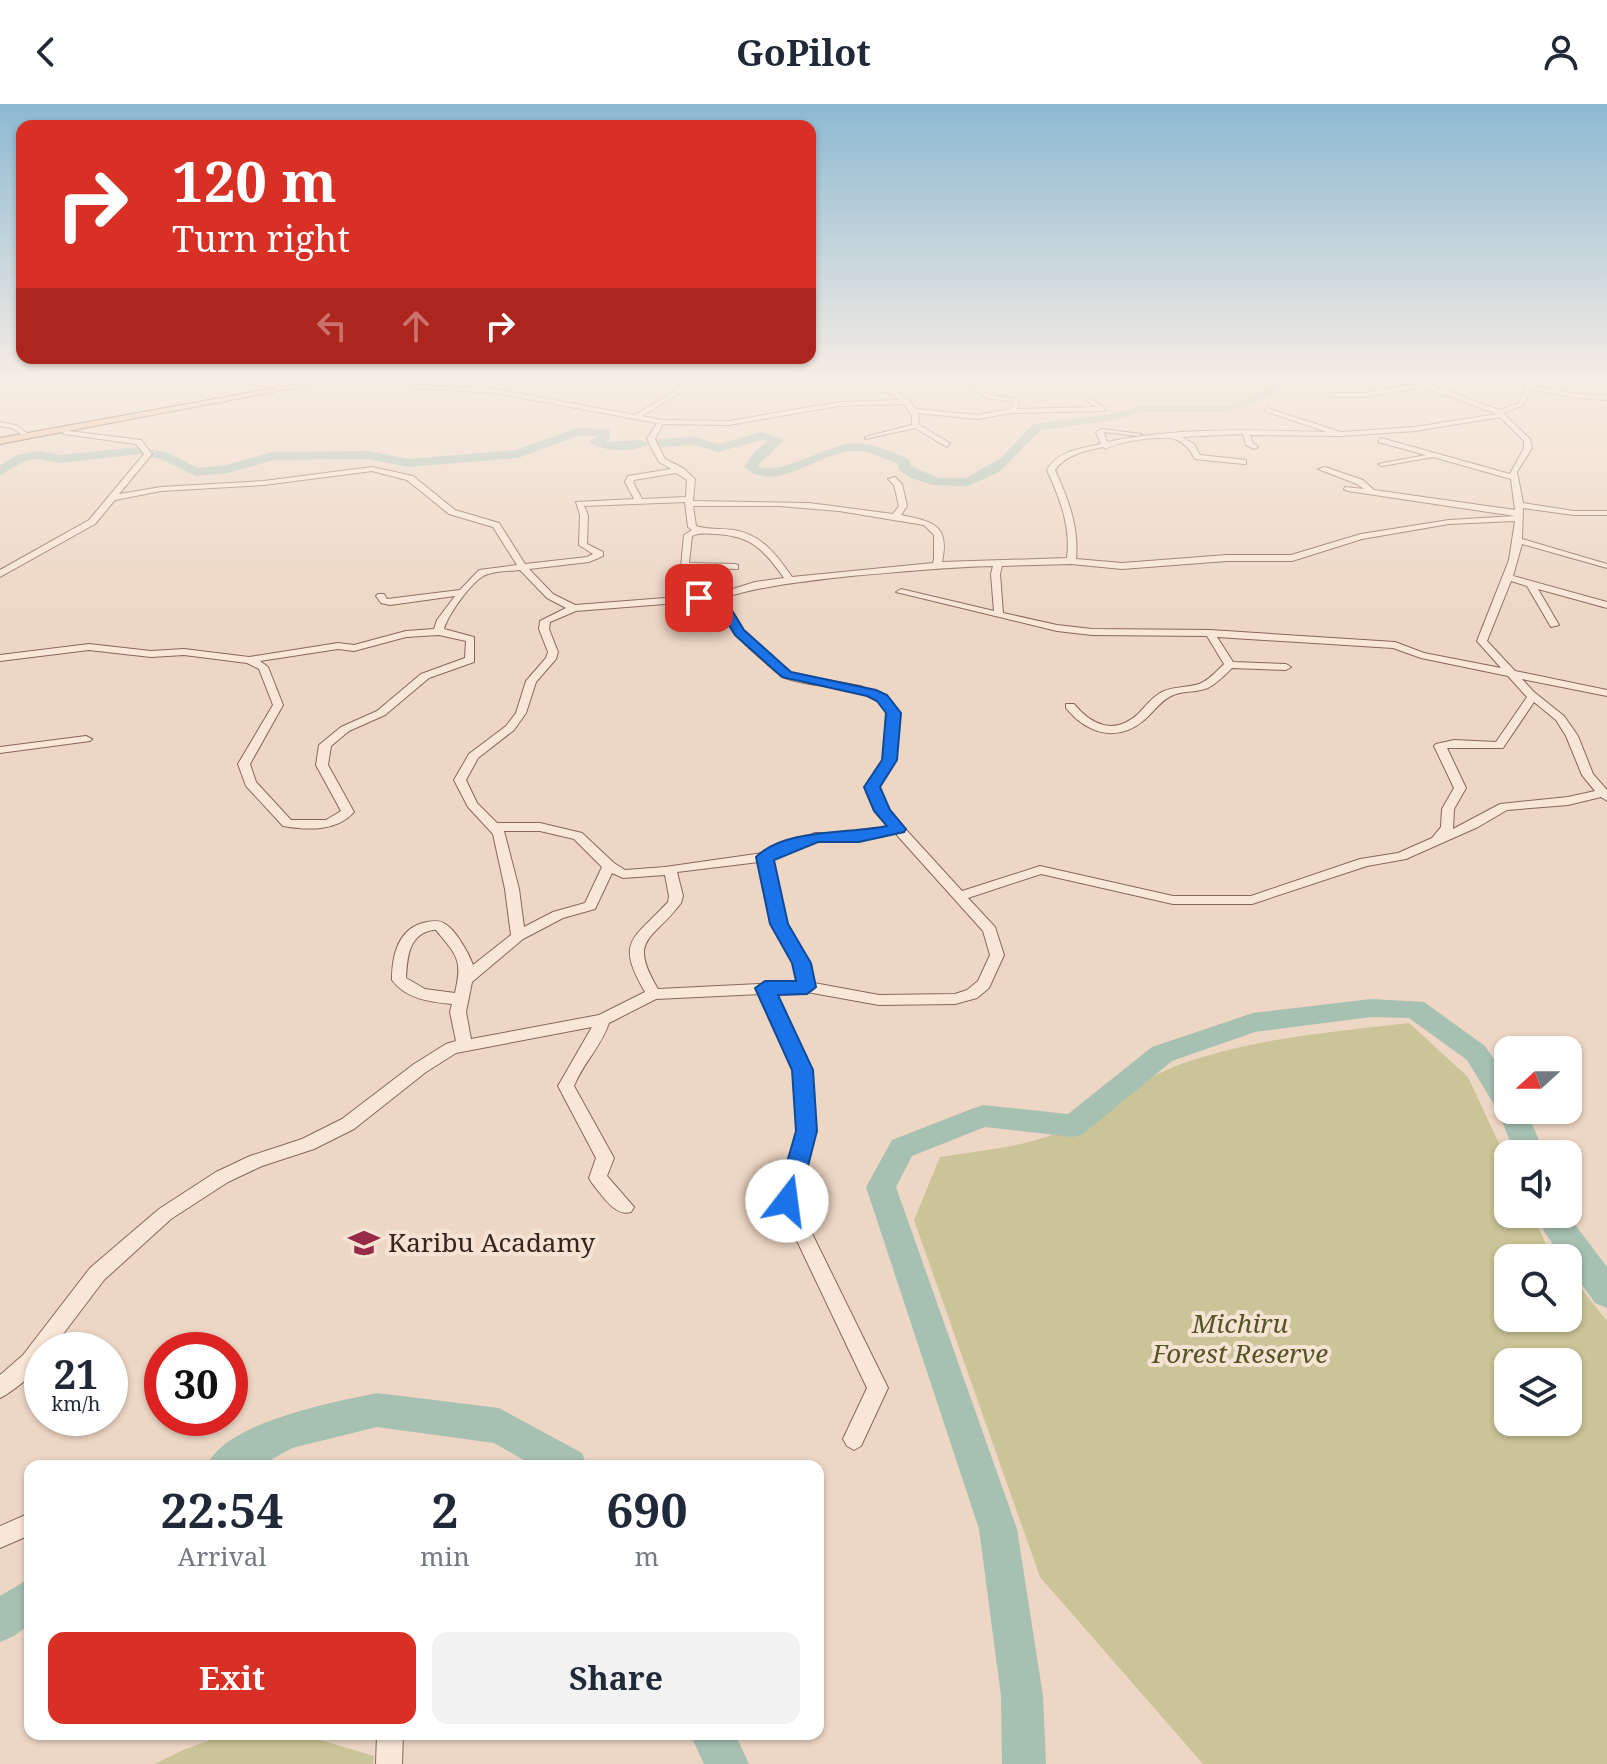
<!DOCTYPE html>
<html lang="en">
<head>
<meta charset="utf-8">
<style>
	body { margin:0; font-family:"Noto Serif",serif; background:#f2f2f3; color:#1f2937; height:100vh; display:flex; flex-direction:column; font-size:30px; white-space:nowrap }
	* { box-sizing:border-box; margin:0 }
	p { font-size:26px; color:#747a83 }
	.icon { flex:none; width:44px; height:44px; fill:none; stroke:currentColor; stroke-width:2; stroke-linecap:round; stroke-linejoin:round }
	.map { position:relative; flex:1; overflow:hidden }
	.side { position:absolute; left:24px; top:1356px; width:800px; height:280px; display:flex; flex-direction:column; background:#fff; border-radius:16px; box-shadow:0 2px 6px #0004 }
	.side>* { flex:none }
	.hud { position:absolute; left:16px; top:16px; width:800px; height:244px; border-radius:16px; box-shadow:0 2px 6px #0004; background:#d93025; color:#fff; overflow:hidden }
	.needle { width:52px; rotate:249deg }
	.controls { position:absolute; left:1494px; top:932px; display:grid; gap:16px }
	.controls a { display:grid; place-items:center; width:88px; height:88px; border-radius:16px; background:#fff; box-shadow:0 2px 6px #0004; font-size:40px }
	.speed { position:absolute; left:24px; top:1228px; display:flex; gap:16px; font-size:40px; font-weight:700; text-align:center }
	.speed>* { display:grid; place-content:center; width:104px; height:104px; border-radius:50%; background:#fff; box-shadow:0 2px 6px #0004; line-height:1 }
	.speed small { font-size:20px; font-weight:400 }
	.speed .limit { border:12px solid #d22; background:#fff; color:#111 }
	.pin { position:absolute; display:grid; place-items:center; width:68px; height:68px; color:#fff; margin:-34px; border-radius:16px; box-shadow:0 4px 12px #0006 }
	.me { position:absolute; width:88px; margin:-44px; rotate:15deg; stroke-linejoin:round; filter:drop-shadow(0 0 6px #0008) }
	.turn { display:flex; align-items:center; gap:28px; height:168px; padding:0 24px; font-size:36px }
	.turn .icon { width:104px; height:104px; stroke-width:2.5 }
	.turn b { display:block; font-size:56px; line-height:68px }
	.lanes { display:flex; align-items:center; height:76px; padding:0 24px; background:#0003; justify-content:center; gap:40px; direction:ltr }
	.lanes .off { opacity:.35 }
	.eta { display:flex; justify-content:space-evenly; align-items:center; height:136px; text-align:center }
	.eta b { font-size:48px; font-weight:700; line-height:56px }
	.action { display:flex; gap:16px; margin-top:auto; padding:16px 24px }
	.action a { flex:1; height:92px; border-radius:16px; background:#d93025; color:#fff; font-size:32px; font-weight:700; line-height:92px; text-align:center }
	.action a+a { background:#f2f2f3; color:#1f2937 }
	header { display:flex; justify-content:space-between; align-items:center; height:104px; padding:0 24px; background:#fff; font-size:36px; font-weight:700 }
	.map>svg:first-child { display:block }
	.green { fill:#cbc498; fill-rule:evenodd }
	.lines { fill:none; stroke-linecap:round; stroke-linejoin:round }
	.river { fill:#a6c0b2; fill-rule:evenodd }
	.minor-casing { stroke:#88675a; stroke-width:2 }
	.major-casing { stroke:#55372f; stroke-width:2 }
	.minor { fill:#f8e6d7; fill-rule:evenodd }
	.major { fill:#f0c09c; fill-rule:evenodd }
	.route { fill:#1a73e8; stroke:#114b97; stroke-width:2 }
	.labels { text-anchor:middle; stroke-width:8; stroke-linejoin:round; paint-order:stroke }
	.near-poi-label { font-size:26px; fill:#38241e; stroke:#f5e3d3; text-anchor:start }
	.near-park-label { font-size:26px; font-style:italic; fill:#545425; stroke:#f5e3d3 }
</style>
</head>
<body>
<header><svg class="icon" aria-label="back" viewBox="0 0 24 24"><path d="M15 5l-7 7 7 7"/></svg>GoPilot<svg class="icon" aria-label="person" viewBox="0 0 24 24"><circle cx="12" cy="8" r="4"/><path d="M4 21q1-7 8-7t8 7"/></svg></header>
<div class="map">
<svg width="1607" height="1660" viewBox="0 0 1607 1660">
	<rect width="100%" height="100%" fill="#edd6c4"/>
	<g class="green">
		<path d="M 1409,919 L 1468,973 L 1508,1059 L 1508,1110 L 1532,1110 L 1546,1140 L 1557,1154 L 1508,1154 L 1508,1214 L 1568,1214 L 1568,1168 L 1607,1217 L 1607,1660 L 1203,1660 L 1040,1473 L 914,1116 L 940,1053 C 985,1046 1030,1043 1070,1023 C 1108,1004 1141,974 1181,960 C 1255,934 1332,928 1409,919 ZM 1508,1258 L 1568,1258 L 1568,1318 L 1508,1318 Z"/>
		<path d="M 227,1630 L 301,1630 L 374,1652 L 373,1660 L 155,1660 L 183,1646 Z"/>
	</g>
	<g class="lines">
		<g class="river">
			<path d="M 1271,277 L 1281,277 L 1277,289 L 1229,308 L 1142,308 L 1113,316 L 1041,326 L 999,368 L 968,382 L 933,381 L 911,374 L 899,366 L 898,360 C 885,355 871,347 856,347 C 820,346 777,392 744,363 L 755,347 L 768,337 L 762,336 L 718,348 L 695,341 L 658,343 L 652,339 L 658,335 L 696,333 L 718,340 L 762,328 L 784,336 L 757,362 C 784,373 825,340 855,339 C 874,339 892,349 909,355 L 911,362 L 938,374 L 966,374 L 1001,354 L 1033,320 L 1112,310 L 1141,302 L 1228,302 L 1268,285 Z"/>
			<path d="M 577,324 L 609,325 L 610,333 L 606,338 L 642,336 L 648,340 C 634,349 602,348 589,338 L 598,332 L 578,332 L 518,354 L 408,363 L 369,355 L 274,356 L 228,369 L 196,372 L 161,355 L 141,350 L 60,359 L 38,355 L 25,357 L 0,371 L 0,361 L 17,351 L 38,347 L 60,351 L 138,343 L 169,349 L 198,364 L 227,361 L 273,348 L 369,347 L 408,355 L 516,346 Z"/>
			<path d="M 1371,895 L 1424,898 L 1485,942 L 1508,976 L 1508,1006 L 1526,1006 L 1545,1050 L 1515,1050 L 1498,1007 L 1467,956 L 1409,914 L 1371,913 L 1255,928 L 1172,957 L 1083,1030 L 1073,1033 L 985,1023 L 912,1052 L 896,1083 L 1017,1425 L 1043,1592 L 1046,1660 L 1002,1660 L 1001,1592 L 979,1425 L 866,1083 L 892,1036 L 974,1004 L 984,1001 L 1068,1010 L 1152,943 L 1253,909 Z"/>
			<path d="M 1537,1110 L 1567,1110 L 1607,1163 L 1607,1204 L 1595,1199 L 1568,1161 L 1568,1154 L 1563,1154 L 1545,1129 Z"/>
			<path d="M 377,1289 L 499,1304 L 582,1349 L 587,1362 L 534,1362 L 494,1339 L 377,1323 L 292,1344 L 260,1362 L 207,1362 C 225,1318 334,1298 377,1289 Z"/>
			<path d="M 30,1474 L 30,1520 L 14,1532 L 0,1538 L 0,1492 Z"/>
			<path d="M 690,1630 L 735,1630 L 749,1660 L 704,1660 Z"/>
		</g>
		<defs>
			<g id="minor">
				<path d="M 238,277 L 255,277 L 291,284 L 288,286 Z"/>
				<path d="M 344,277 L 495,285 L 635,311 L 676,286 L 685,277 L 692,277 L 680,289 L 642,312 L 661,316 L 729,317 L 839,298 L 900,296 L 884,287 L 854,277 C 877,277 902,286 916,305 L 977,311 L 1010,305 L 1013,301 L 1012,298 L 987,294 L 970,283 L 972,280 L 991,291 L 1017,295 L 1019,301 L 1017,305 L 1096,303 L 1087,297 L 1089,294 L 1105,304 L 1103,307 L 1012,309 L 977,315 L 918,309 L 919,321 L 950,339 L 947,343 L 915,324 L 865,335 L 865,333 L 912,321 L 912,312 L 904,300 L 839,302 L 729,321 L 663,320 L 655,335 L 665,355 L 683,364 L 695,375 L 693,397 L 809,399 L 893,410 L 899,402 L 894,381 L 888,375 L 895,373 L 902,380 L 907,402 L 901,411 C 933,418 950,420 942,458 L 1067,454 C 1071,422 1060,395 1047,366 C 1057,347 1082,344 1101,340 L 1096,328 L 1101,325 L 1142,330 L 1138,332 L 1104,328 L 1107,338 C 1179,323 1254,326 1327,328 L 1265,307 L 1267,304 L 1341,328 L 1415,323 L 1497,310 L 1424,283 L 1365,293 L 1331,293 L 1328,291 L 1331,289 L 1365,289 L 1417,280 L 1412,277 L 1421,277 L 1499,306 L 1519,299 L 1525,283 L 1530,277 L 1537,277 L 1533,282 L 1576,290 L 1607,292 L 1607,296 L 1576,294 L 1530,285 L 1524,301 L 1503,309 L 1530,335 L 1532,344 L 1517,368 L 1523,399 L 1574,407 L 1607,407 L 1607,411 L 1574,411 L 1523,404 L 1522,435 L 1607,460 L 1607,464 L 1522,440 L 1513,472 L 1607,498 L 1607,504 L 1538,485 L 1559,521 L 1551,523 L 1527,482 L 1511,477 L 1487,537 L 1515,567 L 1607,586 L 1607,592 L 1522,575 L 1534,588 L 1564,612 L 1578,632 L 1593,670 L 1607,686 L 1607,697 L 1601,693 L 1568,701 L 1507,706 L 1478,723 L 1406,755 L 1367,762 L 1252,800 L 1173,800 L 1041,770 L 968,794 L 995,823 L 1004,851 L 989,884 L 977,894 L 955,900 L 879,901 L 807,888 L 775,890 L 811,966 L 815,1027 L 796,1097 L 888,1284 L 861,1342 L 854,1346 L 847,1342 L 843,1335 L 867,1284 L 778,1097 L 799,1027 L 795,966 L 761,890 L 656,895 L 609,919 C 601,943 583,959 574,982 L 614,1054 L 607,1072 L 634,1103 L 631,1108 C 615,1113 602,1091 592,1079 L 589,1074 L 596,1054 L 558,982 L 592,923 L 456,949 L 426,968 L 354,1025 L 314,1045 L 262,1062 L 228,1078 L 171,1115 L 104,1176 L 51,1246 L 42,1246 C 42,1249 42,1257 41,1259 C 37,1269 9,1290 0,1294 L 0,1271 L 23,1251 L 90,1164 L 159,1105 L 216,1068 L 250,1052 L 302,1035 L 342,1015 L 414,960 L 446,940 L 456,937 L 450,908 L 452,900 C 430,898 406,895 392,876 C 392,850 399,823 427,818 C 433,817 440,816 445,820 C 456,826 469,850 473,861 L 511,831 L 505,785 L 493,730 L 468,703 L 454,676 L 469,650 L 506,622 L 516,609 L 526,577 L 546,554 L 548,548 L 539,525 L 540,517 L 566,504 L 547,494 L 520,466 C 510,467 498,467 488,470 C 473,474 448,511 444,525 L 474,533 L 474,558 L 429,574 L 385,611 L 349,627 L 331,642 L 328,661 L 354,708 C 336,728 307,726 283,722 L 246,682 L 238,660 L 273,601 L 259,565 L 247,559 L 184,551 L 151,553 L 89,546 L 0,557 L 0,551 L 89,540 L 151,547 L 184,545 L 249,553 L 338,539 L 354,541 L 406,527 L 434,525 L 437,516 L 455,492 L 390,501 L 381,499 L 376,492 L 378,490 L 384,490 L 387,495 L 460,486 L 479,466 L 517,461 L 493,423 L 449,410 L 407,376 L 372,367 L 264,381 L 161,387 L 115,396 L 95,420 L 0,473 L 0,466 L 89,416 L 144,350 L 136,340 L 64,330 L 62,327 L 67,322 L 70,324 L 69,327 L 141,336 L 152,350 L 119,390 L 161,383 L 264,377 L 372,363 L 413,372 L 455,406 L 499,419 L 525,460 L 587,453 L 593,450 L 579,441 L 580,411 L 576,398 L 634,395 L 625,378 L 628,372 L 671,365 L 659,358 L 647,335 L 657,319 L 495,289 L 320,278 ZM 1500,313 L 1524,337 L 1524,344 L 1510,370 L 1381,334 L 1378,338 L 1426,351 L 1378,360 L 1382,362 L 1433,353 L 1511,375 L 1515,406 L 1374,386 L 1363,376 L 1325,363 L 1318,365 L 1357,380 L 1364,385 L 1345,383 L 1344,385 L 1348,387 L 1515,412 L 1449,416 L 1361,430 L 1291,451 L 1227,451 L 1122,459 L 1076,455 C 1079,422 1068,395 1055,366 C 1065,351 1085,347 1103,343 L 1106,345 C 1115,338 1164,330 1177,336 C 1186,340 1190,346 1195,355 L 1243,360 L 1246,360 L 1246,356 L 1200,351 L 1194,340 L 1182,333 L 1243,330 L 1246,341 L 1254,345 L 1258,343 L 1252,338 L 1250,331 L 1341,332 L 1415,327 ZM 676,369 L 687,376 L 686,393 L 642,395 L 633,378 L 634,376 ZM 685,398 L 688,423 L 692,426 L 684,431 L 681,463 L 738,465 L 738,461 L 735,460 L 689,459 L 692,432 C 701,428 707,430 717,430 C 752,432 765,447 784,474 L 755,478 L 717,490 L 575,501 L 553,490 L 529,465 L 589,458 L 603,452 L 603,448 L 587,440 L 588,411 L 584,402 ZM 693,402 L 779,402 L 839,407 L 924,421 L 934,431 L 934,455 L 933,459 L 792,473 C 777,451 762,431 734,426 C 721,424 708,426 696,422 ZM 1515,417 L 1509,456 L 1477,537 L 1501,564 L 1424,549 L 1395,538 L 1210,526 L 1092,525 L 1057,521 L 1003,509 L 1000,470 L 1002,462 L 1071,460 L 1122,465 L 1227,457 L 1292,457 L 1362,435 L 1449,420 ZM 993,462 L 991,470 L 994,507 L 901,485 L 896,488 L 1057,527 L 1092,531 L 1207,532 L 1224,560 C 1217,567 1209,576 1199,580 C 1187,584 1174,582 1162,588 C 1152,593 1146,602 1138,610 C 1115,631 1092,622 1074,600 L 1066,600 L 1066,604 C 1086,629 1116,639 1143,617 C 1153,609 1159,598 1171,592 C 1182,586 1196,589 1208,584 C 1217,579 1225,571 1232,564 L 1286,566 L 1291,563 L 1286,560 L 1233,558 L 1217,533 L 1393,544 L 1421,554 L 1508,572 L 1527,593 L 1496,638 L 1454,636 L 1436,640 L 1434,642 L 1454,684 L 1442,705 L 1441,723 L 1432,734 L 1398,749 L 1360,755 L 1251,792 L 1173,792 L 1040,762 L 962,787 L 888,706 L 878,683 L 896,656 L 899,609 L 893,600 L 886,592 L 860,582 L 790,569 L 743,527 L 723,494 C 765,481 807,477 851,472 C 899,468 946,463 993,462 ZM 715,496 C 721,507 727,519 734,528 C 740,537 777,570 785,574 C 819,587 865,576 889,609 L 884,656 L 866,683 L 876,707 L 890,723 L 859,729 L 815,729 L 763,749 L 665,763 L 625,766 L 614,759 L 582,729 L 540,719 L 497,719 L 477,699 L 466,676 L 478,654 L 514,626 L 526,609 L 536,578 L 556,555 L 558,548 L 549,525 L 550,518 L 576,507 ZM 439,531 L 466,537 L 465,554 L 421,570 L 377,607 L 341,623 L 319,641 L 316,661 L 341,707 L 326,716 L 291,716 L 256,678 L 250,660 L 283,601 L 268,563 L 260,557 L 338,545 L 354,547 L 406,533 ZM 1534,598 L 1556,616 L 1566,632 L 1582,671 L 1595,687 L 1568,693 L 1500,700 L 1453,725 L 1454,705 L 1466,684 L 1447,644 L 1503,644 ZM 504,727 L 540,727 L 574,735 L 602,763 L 585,799 L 553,808 L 524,823 L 519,785 ZM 895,729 L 983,827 L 990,851 L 978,877 L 967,886 L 955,890 L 879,891 L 814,879 L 809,859 L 786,820 L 772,755 L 817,737 L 859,737 ZM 759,758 L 772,820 L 795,859 L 799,878 L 658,885 C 627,833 653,837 681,799 L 683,792 L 677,768 ZM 612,769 L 623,774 L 665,771 L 669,792 L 668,798 C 633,836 615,836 645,888 L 599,911 L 471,935 L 466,908 L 472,878 L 523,835 L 563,814 L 595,805 ZM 433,826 L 436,826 C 457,852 463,855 455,889 L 425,885 L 406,874 C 407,853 409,830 433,826 Z"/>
				<path d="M 0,318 L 16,321 L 31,332 L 25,333 L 12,324 L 0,322 Z"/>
				<path d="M 86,632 L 92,635 L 90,637 L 0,649 L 0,643 Z"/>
				<path d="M 30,1409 L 30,1431 L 0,1444 L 0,1422 Z"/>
				<path d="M 377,1630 L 403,1630 L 402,1660 L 376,1660 Z"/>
			</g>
			<path id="major" d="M 313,277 L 331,277 L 0,340 L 0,334 Z"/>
		</defs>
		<use href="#minor" class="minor-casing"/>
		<use href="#major" class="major-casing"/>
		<use href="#minor" class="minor"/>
		<use href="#major" class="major"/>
	</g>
	<linearGradient id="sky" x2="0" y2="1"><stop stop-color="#8db9d2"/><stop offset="0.54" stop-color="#f7ede4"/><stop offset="1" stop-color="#f7ede4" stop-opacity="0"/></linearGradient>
	<rect width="1607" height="510" fill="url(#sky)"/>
	<path class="route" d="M 722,490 L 744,526 L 791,568 L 876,586 L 887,591 L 901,609 L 897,656 L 880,683 L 890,706 L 906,725 L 904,728 L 859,738 L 818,738 L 774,756 L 788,820 L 811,859 L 816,883 L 807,890 L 778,891 L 813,966 L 817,1027 L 799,1097 L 796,1104 L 787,1107 L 779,1104 L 776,1097 L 796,1027 L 792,966 L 755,884 L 765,877 L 796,877 L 792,859 L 770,820 L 756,753 C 785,724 849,730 887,722 L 874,707 L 864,683 L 882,656 L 886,609 L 877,597 L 867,592 L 782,573 L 735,531 L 714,497 L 699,498 L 693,494 L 699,491 Z"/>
	<defs>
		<symbol id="school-bare" viewBox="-9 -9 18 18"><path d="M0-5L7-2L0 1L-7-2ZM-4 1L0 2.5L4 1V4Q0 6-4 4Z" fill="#962b47" stroke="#f5e3d3" stroke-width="2.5" paint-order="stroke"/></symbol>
	</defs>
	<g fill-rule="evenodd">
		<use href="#school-bare" x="342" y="1117" width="44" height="44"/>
	</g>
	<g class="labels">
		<g class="near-poi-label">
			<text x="388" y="1148">Karibu Acadamy</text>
		</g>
		<g class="near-park-label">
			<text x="1240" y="1229">Michiru<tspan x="1240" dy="30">Forest Reserve</tspan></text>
		</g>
	</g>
</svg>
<div class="controls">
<a><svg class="needle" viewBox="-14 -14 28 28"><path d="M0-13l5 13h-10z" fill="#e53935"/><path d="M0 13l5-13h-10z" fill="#747a83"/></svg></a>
<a><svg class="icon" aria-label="sound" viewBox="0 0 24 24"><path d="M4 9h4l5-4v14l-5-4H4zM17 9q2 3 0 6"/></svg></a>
<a><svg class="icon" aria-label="search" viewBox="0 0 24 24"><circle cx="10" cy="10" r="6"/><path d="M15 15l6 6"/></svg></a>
<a><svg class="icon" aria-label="layers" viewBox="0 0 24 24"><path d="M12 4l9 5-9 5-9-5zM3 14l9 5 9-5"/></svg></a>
</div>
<div class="speed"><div>21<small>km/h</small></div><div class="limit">30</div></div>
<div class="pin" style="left:699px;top:494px;background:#d93025"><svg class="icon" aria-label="arrive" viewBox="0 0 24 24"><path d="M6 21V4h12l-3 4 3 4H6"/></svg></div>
<svg class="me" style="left:787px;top:1097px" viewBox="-20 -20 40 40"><circle r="19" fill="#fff"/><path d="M0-13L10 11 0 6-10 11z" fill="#1a73e8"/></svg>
<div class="hud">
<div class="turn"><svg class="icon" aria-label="right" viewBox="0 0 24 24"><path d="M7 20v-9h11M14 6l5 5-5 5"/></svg><div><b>120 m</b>Turn right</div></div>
<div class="lanes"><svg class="icon off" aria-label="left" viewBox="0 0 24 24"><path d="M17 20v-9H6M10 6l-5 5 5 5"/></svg><svg class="icon off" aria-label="ahead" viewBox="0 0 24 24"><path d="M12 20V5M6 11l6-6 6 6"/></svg><svg class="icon" aria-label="right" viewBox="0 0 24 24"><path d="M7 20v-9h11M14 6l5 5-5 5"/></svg></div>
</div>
<section class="side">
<div class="eta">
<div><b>22:54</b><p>Arrival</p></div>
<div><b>2</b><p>min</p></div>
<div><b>690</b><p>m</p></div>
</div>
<div class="action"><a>Exit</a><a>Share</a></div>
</section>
</div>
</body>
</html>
